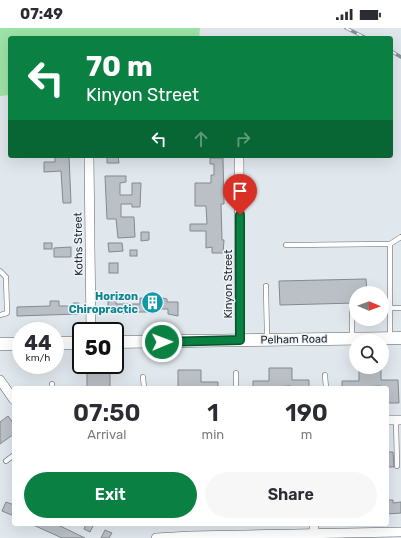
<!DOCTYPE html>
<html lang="en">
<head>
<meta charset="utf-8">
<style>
	body { margin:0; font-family:Rubik,sans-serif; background:#f7f7f7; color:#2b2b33; height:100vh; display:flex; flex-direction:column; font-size:15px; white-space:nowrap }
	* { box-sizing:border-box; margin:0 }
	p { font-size:13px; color:#7c7c81 }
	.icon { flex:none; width:22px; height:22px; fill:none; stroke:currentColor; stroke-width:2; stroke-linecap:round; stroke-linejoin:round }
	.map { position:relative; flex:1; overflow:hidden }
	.sheet { position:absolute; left:12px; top:358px; width:377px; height:140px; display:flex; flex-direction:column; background:#fff; border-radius:4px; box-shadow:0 4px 16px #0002 }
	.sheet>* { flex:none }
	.top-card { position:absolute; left:8px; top:8px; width:385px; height:122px; border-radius:4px; box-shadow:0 4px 16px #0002; background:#0b8043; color:#fff; overflow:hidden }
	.needle { width:26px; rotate:91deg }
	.tools { position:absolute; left:349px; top:258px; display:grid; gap:8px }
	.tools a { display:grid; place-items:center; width:40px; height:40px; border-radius:50%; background:#fff; box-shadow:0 4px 16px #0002; font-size:20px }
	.speed { position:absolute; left:12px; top:294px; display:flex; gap:8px; font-size:20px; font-weight:700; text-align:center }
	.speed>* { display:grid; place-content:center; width:52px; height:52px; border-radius:50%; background:#fff; box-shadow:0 4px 16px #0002; line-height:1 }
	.speed small { font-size:10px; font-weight:400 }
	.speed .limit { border:2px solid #111; border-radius:6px; background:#fff; color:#111 }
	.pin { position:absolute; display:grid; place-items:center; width:34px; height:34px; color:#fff; margin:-41px -17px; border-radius:50% 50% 50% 0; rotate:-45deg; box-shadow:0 0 4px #0007 }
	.pin .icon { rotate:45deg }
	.me { position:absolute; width:44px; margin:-22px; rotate:89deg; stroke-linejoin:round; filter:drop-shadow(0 0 3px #0008) }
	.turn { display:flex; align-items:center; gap:14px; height:84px; padding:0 12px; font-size:18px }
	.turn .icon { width:52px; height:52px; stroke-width:2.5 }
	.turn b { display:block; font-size:28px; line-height:34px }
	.lanes { display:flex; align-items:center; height:38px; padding:0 12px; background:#0003; justify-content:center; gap:20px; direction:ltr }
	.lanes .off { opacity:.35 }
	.eta { display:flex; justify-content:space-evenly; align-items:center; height:68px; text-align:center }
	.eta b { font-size:24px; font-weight:600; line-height:28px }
	.cta { display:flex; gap:8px; margin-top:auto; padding:8px 12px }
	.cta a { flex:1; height:46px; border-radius:24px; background:#0b8043; color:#fff; font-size:16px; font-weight:600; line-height:46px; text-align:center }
	.cta a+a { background:#f7f7f7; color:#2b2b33 }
	.status { display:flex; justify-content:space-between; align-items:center; height:28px; padding:0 20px; background:#fff; direction:ltr }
	.status svg { height:11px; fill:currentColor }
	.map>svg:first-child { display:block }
	.green { fill:#9de2a6 }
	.building { fill:#bac0c6; stroke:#848a8f }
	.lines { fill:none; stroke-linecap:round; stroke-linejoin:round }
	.service-casing { stroke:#5f656a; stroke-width:5.5 }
	.minor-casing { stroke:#5f656a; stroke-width:10 }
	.secondary-casing { stroke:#5f656a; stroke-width:13 }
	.service { stroke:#fff; stroke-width:4.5 }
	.minor { stroke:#fff; stroke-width:9 }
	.secondary { stroke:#fff; stroke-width:12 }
	.rail-casing { stroke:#898e92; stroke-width:3.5 }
	.rail { stroke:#eef4fa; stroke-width:2; stroke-dasharray:6; stroke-linecap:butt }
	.route-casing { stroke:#07532c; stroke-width:10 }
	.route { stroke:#0b8043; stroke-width:7 }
	.labels { text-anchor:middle; stroke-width:3; stroke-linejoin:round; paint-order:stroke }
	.street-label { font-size:11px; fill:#272a2c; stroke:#eef4fa }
	.culture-label { font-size:11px; font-weight:bold; fill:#0d838f; stroke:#eef4fa; text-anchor:end }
</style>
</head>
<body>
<div class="status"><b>07:49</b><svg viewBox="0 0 49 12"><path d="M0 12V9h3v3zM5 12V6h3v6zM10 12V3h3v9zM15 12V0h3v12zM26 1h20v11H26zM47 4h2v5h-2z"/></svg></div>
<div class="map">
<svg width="401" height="510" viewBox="0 0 401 510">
	<rect width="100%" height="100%" fill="#e0e7ed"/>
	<path class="green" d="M 0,0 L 200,0 L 199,10 L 10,10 L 10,67 L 0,68 Z"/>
	<g class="building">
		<path d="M 55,128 L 69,128 L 71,175 L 63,175 L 61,143 L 44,144 L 44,134 L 55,134 Z"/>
		<path d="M 107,128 L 118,128 L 119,135 L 107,135 Z"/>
		<path d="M 210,130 L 223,130 L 224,176 L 221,176 L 222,212 L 224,212 L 223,225 L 212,225 L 212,219 L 206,220 L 206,203 L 190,203 L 190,196 L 207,196 L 206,178 L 195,178 L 195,155 L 211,155 L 211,147 L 214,147 L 214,136 L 210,136 Z"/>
		<path d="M 105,148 L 126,148 L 126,154 L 120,155 L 120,167 L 132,167 L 132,155 L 141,155 L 140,179 L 132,179 L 132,176 L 121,176 L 121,189 L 134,189 L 135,209 L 118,210 L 116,191 L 107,191 Z"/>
		<path d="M 141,204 L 149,204 L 149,212 L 141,213 Z"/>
		<rect x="44" y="215" width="8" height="6"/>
		<path d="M 108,215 L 122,215 L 123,223 L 109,224 Z"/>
		<path d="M 71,219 L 71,229 L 54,229 L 54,220 Z"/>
		<rect x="130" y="222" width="7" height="6"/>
		<rect x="109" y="235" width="9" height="10"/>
		<path d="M 366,251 L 367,265 L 356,265 L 356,275 L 280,277 L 279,253 Z"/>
		<path d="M 108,268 L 116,268 L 116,276 L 140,276 L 140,270 L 163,270 L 167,271 L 167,274 L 178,274 L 178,288 L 168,286 L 168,281 L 153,281 L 153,284 L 131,284 L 131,286 L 108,284 Z"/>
		<path d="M 50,273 L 59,273 L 59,278 L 73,278 L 73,275 L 79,275 L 79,286 L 17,288 L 17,279 L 50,278 Z"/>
		<path d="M 269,340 L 292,340 L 292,352 L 309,352 L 309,360 L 291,360 L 291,358 L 253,360 L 253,353 L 269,353 Z"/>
		<path d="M 359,340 L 381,340 L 381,352 L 398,352 L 399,375 L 387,375 L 387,360 L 381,360 L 381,358 L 342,360 L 342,353 L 359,353 Z"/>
		<path d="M 178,342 L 201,342 L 201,354 L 218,354 L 218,360 L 178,360 Z"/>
		<rect x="87" y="344" width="23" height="16"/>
		<path d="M 8,388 L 14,396 L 14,406 L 0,416 L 0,394 Z"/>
		<path d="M 387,424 L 393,424 L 394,439 L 387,439 Z"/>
		<path d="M 387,472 L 393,472 L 393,475 L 401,474 L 401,485 L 387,486 Z"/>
		<path d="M 6,474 L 14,477 L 14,488 L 2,483 Z"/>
		<path d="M 31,496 L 56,496 L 85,510 L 62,510 Z"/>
		<path d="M 86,496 L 94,496 L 90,504 L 84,501 Z"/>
		<path d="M 105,502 L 112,505 L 109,510 L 101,510 Z"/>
	</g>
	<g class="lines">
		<defs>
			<g id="service">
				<path d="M 286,217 L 390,216"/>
				<path d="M 0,243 L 6,249 L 7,285 L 0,287"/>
				<path d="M 266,258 L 267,310"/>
				<path d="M 382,280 L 390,280 L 390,216 L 401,209"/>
				<path d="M 390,309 L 390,280 L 401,280"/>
				<path d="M 352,311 L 352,280 L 356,280"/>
				<path d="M 236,345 L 236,360"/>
				<path d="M 325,347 L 326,360"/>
				<path d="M 143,349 L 144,360"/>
				<path d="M 52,356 L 52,360"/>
				<path d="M 396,392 L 397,438"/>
				<path d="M 6,433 L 14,427"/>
			</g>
			<g id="minor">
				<path d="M 89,128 L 91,303"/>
				<path d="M 239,128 L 240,312"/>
				<path d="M 0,352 L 14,372"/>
				<path d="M 387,392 L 401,392"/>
				<path d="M 314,496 L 314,510"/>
				<path d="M 156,510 L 190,508 L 401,504"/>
			</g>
			<g id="secondary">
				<path d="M 115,314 L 401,310"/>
				<path d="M 55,315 L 81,315"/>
				<path d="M 0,316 L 21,316"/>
			</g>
		</defs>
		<use href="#service" class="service-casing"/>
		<use href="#minor" class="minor-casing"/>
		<use href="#secondary" class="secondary-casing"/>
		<use href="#service" class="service"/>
		<use href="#minor" class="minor"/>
		<use href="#secondary" class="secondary"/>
		<defs>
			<g id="rail">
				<path d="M 346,0 L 366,10"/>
				<path d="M 391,23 L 401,29"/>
			</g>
		</defs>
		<use href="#rail" class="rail-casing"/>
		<use href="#rail" class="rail"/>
	</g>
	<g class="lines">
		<defs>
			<path id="route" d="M 162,314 L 240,312 L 240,187"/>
		</defs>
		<use href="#route" class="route-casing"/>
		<use href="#route" class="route"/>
	</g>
	<defs>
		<symbol id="building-disc" viewBox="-11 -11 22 22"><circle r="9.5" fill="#0f9aa8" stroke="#eef4fa"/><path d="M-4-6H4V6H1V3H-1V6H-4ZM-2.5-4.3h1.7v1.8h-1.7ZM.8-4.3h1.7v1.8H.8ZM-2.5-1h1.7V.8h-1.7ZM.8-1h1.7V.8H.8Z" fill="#fff"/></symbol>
	</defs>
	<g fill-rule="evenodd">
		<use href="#building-disc" x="140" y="262" width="25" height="25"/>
	</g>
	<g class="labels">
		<g class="street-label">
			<text transform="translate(78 216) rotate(-91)" y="4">Koths Street</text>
			<text transform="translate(228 256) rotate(-90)" y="4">Kinyon Street</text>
			<text transform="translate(294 311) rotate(-1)" y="4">Pelham Road</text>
		</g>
		<g class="culture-label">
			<text x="138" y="272">Horizon<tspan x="138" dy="13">Chiropractic</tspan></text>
		</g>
	</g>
</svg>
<div class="tools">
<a><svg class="needle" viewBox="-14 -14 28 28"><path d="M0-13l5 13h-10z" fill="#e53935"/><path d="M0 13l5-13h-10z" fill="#7c7c81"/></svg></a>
<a><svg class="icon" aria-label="search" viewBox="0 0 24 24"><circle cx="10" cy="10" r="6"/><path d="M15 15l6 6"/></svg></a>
</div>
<div class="speed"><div>44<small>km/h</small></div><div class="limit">50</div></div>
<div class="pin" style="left:240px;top:187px;background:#d93025"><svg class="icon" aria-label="arrive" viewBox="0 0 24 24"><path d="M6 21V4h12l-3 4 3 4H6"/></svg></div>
<svg class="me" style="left:162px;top:314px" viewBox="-20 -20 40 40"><circle r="17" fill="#0b8043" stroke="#fff" stroke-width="3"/><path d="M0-11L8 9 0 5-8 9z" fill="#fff"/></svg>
<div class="top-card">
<div class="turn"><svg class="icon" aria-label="left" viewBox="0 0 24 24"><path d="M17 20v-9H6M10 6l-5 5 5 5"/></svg><div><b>70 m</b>Kinyon Street</div></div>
<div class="lanes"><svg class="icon" aria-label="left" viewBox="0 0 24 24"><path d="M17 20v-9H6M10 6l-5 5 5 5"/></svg><svg class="icon off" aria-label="ahead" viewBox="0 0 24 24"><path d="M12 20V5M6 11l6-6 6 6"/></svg><svg class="icon off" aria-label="right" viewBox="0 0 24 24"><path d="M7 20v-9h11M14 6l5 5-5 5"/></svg></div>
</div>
<section class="sheet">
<div class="eta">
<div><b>07:50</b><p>Arrival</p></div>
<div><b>1</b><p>min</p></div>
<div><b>190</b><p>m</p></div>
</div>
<div class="cta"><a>Exit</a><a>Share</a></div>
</section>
</div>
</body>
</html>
